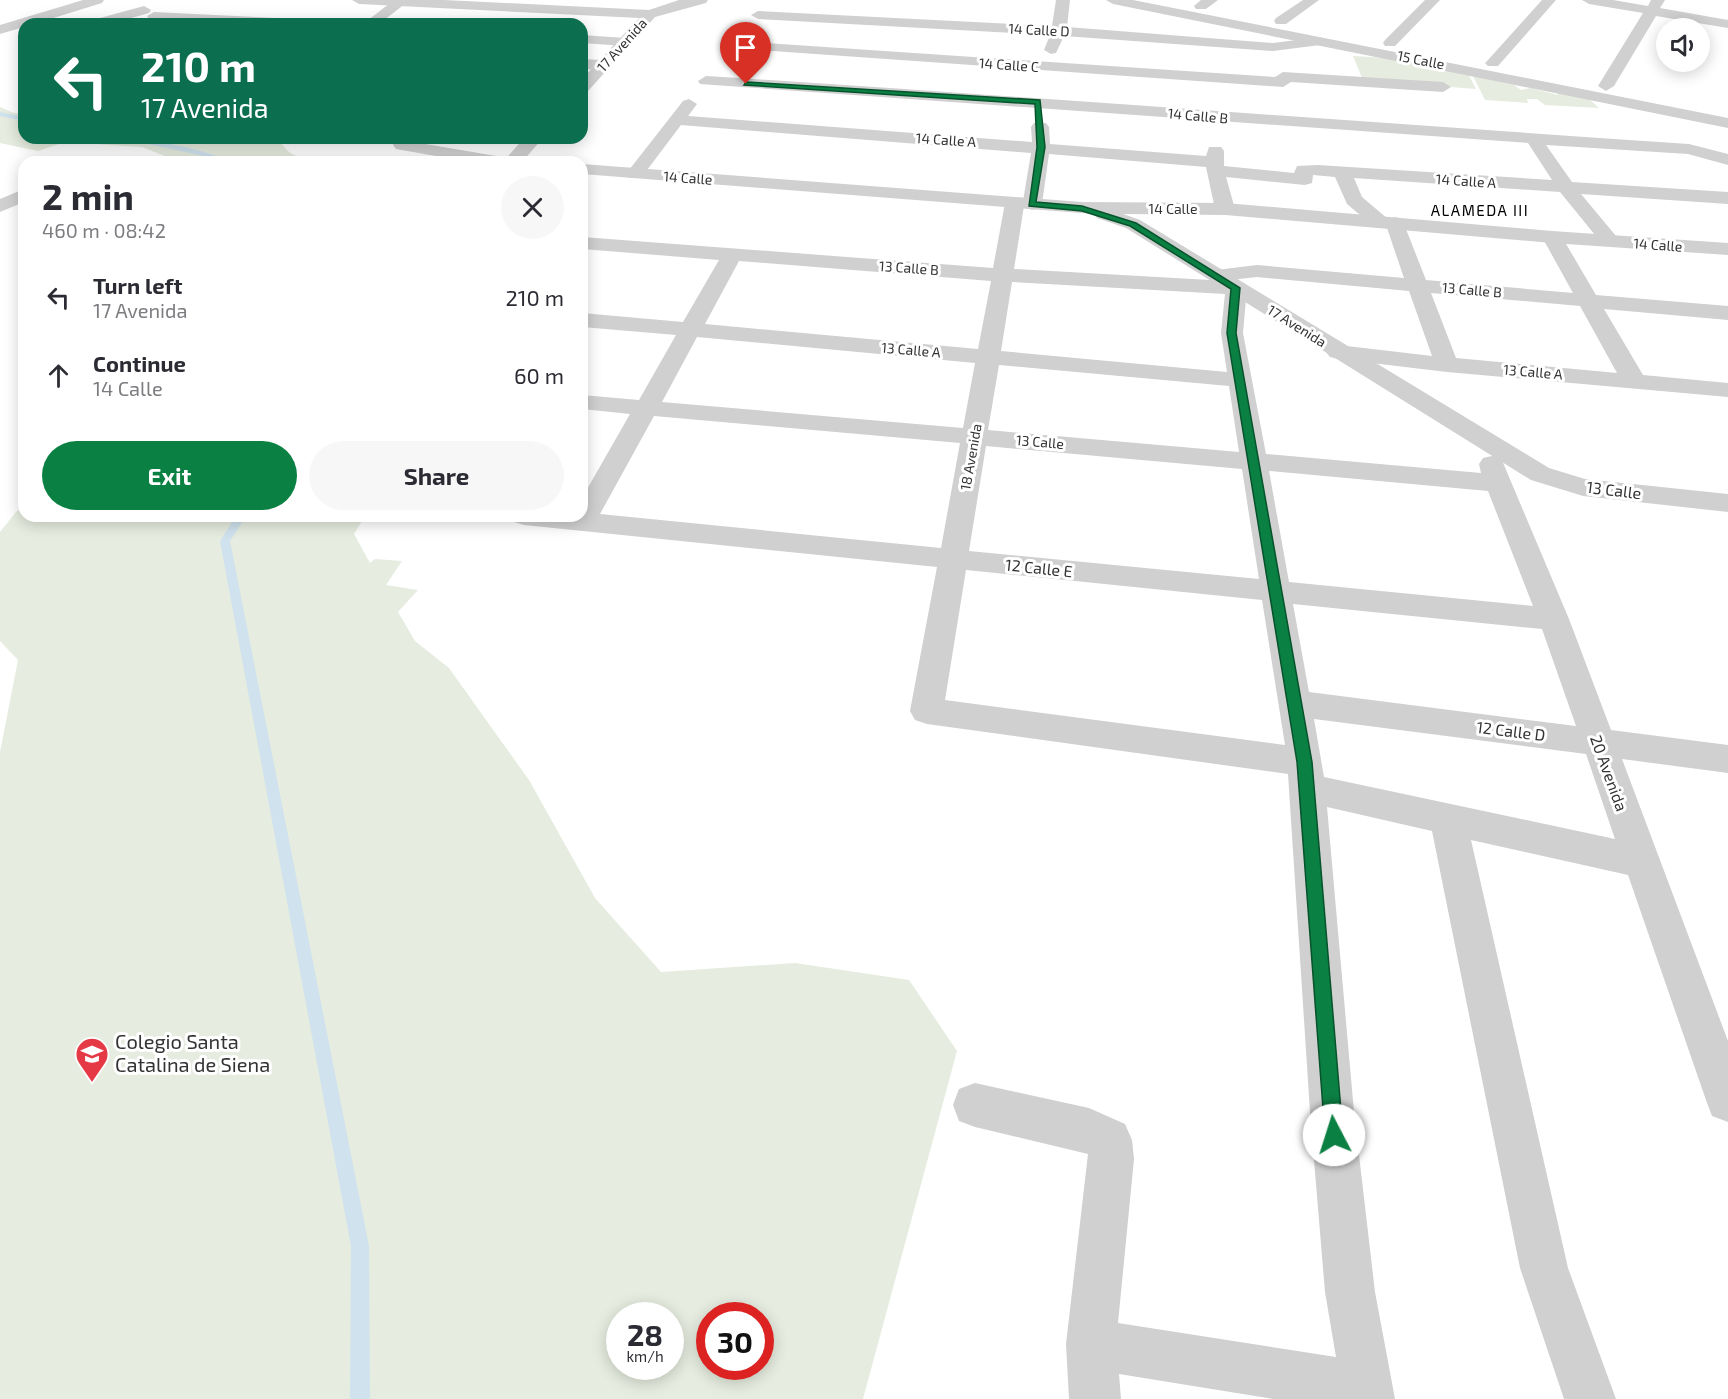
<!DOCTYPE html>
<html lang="en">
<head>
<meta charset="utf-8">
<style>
	body { margin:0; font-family:"Exo 2",sans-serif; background:#f7f7f7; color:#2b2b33; height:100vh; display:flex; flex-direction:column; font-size:22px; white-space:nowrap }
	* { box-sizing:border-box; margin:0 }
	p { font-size:20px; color:#7c7c81 }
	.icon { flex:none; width:33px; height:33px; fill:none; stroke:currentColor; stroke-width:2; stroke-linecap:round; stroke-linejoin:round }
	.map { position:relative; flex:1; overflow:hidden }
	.details { position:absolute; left:18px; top:156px; width:570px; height:366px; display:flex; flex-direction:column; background:#fff; border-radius:18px; box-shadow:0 3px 15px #0003 }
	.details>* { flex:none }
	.top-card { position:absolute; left:18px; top:18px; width:570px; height:126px; border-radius:18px; box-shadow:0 3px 15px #0003; background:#0b6e4f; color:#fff; overflow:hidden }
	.buttons { position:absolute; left:1656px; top:18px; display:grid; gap:12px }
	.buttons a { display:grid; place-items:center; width:54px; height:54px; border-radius:50%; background:#fff; box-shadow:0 3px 15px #0003; font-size:30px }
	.speed { position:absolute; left:606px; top:1302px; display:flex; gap:12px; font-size:30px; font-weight:700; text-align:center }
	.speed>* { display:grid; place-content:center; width:78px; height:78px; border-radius:50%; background:#fff; box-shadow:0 3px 15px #0003; line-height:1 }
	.speed small { font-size:15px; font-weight:400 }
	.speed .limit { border:9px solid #d22; background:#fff; color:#111 }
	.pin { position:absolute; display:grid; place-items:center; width:51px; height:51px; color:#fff; margin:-62px -26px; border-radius:50% 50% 50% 0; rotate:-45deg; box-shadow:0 0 6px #0007 }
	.pin .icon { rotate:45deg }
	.me { position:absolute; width:66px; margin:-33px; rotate:355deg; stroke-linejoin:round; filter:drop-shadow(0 0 4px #0008) }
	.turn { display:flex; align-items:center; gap:21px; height:126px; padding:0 24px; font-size:27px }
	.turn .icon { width:78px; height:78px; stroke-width:2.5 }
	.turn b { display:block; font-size:42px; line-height:51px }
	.round { display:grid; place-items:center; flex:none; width:63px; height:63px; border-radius:32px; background:#f7f7f7 }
	.head { display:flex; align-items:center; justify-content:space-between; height:102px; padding:0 24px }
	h1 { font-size:36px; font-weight:700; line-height:45px }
	.button { display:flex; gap:12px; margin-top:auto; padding:12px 24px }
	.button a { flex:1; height:69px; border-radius:36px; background:#0b8043; color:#fff; font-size:24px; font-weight:700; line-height:69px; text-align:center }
	.button a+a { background:#f7f7f7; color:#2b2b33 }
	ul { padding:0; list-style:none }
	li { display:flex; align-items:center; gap:18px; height:78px; padding:0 24px }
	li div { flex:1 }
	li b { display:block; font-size:22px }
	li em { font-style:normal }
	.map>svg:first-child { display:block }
	.green { fill:#e6ecdf; fill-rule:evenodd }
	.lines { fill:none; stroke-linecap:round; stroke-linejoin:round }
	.stream { fill:#cfe2ee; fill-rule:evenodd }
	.minor { fill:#d0d0d0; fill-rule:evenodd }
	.tertiary { fill:#d0d0d0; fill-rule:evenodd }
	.route { fill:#0b8043; stroke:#07532c; stroke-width:1.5 }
	.labels { text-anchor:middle; stroke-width:6; stroke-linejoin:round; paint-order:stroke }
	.far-street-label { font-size:14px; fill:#333; stroke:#fff }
	.far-neighbourhood-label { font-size:15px; letter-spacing:1.5px; fill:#000; stroke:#fff }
	.street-label { font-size:16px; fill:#333; stroke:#fff }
	.near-poi-label { font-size:20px; fill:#333; stroke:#fff; text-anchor:start }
</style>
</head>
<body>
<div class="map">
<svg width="1728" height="1399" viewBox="0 0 1728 1399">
	<rect width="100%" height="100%" fill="#fff"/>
	<g class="green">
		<path d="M 1353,56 L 1420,60 L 1466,70 L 1476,89 L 1363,80 Z"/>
		<path d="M 1473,76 L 1514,85 L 1521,90 L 1530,88 L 1558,95 L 1557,93 L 1585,95 L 1599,108 L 1545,105 L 1537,99 L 1527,99 L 1528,103 L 1485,100 Z"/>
		<path d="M 0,107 L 14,113 L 24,114 L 24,138 L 276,138 L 289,152 L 306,162 L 180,162 L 142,147 L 65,142 L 38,151 L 0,143 Z"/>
		<path d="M 24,506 L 24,516 L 365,516 L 354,534 L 370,563 L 375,559 L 402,561 L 386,585 L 418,590 L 398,612 L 415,641 L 449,668 L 529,780 L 595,898 L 661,972 L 795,963 L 909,980 L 957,1051 L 863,1399 L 0,1399 L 0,752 L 18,660 L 0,641 L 0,532 L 16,512 ZM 620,1316 L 670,1316 L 670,1366 L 620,1366 ZM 710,1316 L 760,1316 L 760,1366 L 710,1366 Z"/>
	</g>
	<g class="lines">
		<g class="stream">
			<path d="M 0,112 L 24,117 L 24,121 L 0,116 Z"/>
			<path d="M 120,138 C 146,138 208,149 229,162 L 220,162 L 199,155 Z"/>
			<path d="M 236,516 L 246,516 L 230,541 L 369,1246 L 370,1399 L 350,1399 L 351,1246 L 220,541 Z"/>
		</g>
		<g class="minor">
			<path d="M 83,0 L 104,0 L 102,3 L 34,24 L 24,24 L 24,27 L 0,34 L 0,25 Z"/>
			<path d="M 394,0 L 410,0 L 379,24 L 363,24 Z"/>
			<path d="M 1056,0 L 1070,0 L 1067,27 L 1273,43 L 1320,37 L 1327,41 L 1320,45 L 1273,51 L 1064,36 L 1056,53 L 1051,54 L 1044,50 L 1050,35 L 758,19 L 751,15 L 758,11 L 1052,26 Z"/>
			<path d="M 1201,0 L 1218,0 L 1206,9 L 1196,9 L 1194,6 Z"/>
			<path d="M 1303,0 L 1319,0 L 1286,24 L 1276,24 L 1274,21 L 1276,18 Z"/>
			<path d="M 1425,0 L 1440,0 L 1395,46 L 1385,46 L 1383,43 L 1385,40 Z"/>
			<path d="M 1542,0 L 1556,0 L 1498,66 L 1488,66 L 1485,63 L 1488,60 Z"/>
			<path d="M 1582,0 L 1613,0 L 1648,6 L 1651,0 L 1665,0 L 1660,8 L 1728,20 L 1728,28 L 1656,16 L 1614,86 L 1606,91 L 1598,86 L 1643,13 L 1589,4 Z"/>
			<path d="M 144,6 L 151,10 L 149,13 L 110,24 L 87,24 L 89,21 Z"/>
			<path d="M 154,12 L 318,20 L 325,24 L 231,24 L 149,19 L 147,16 Z"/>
			<path d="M 582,35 L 625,38 L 632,42 L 625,46 L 582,43 Z"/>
			<path d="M 734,41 L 1275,77 L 1283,72 L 1443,82 L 1451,87 L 1443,92 L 1291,82 L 1283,87 L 729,48 L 727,45 L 729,42 Z"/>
			<path d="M 582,59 L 604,60 L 612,65 L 604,70 L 582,69 Z"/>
			<path d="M 706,76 C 1034,97 1362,122 1689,144 L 1728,154 L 1728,165 L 1688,154 L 1546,145 L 1572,182 L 1728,192 L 1728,204 L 1581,194 L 1621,242 L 1618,246 L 1604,246 L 1560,192 L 1354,178 L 1362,197 L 1388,219 L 1395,217 L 1402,219 L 1426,280 L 1573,293 L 1542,237 L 1545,233 L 1559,233 L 1562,237 L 1596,295 L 1728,306 L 1728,320 L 1604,309 L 1643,375 L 1728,383 L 1728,397 L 1447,372 L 1338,359 L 1330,357 L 1326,352 L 1330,347 L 1338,345 L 1432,356 L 1409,291 L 1257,277 L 1221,281 L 1244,283 L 1247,288 L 1243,333 L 1266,454 L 1481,473 L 1479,464 L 1483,458 L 1492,456 L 1501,458 L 1569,619 L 1611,730 L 1728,745 L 1728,773 L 1622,759 L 1728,1041 L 1728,1122 L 1712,1116 L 1706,1100 L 1628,875 L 1471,840 L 1568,1268 L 1616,1399 L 1564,1399 L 1520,1268 L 1432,831 L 1327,807 L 1354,1112 L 1375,1292 L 1395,1399 L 1273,1399 L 1119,1374 L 1121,1399 L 1069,1399 L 1066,1344 L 1088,1154 L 975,1127 L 959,1121 L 953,1105 L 959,1089 L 975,1083 L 1089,1108 L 1125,1124 L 1132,1140 L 1134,1159 L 1118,1323 L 1336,1357 L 1325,1292 L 1310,1112 L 1288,774 L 927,724 L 915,720 L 910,711 L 937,567 L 524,525 L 514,522 L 510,516 L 582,516 L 582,498 L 630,414 L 582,409 L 582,395 L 639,400 L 676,335 L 582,327 L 582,313 L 683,322 L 719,260 L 582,249 L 582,237 L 993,268 L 1005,203 L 1008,199 L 1015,197 L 1023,201 L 1031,153 L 681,125 L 641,178 L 629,178 L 626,174 L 629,170 L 683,101 L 689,99 L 697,104 L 688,116 L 1032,142 L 1031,127 L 1034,123 L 1046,123 L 1049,127 L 1050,144 L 1206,156 L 1209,147 L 1221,147 L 1224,151 L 1224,166 L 1294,173 L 1297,166 L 1318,165 L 1552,180 L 1528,143 L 700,84 L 698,81 ZM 1049,154 L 1206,167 L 1215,209 L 1218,213 L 1232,213 L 1235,209 L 1226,177 L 1305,185 L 1312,183 L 1313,175 L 1335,177 L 1347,204 L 1372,225 L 1386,225 L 1404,278 L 1257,265 L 1208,271 L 1204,275 L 1210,280 L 1014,269 L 1024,206 L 1032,210 L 1039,208 L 1042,204 ZM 739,261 L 991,281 L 978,349 L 705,324 ZM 1012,282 L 1225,294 L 1221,333 L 1227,372 L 1001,351 ZM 1431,293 L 1580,306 L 1617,373 L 1456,358 ZM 697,337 L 975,363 L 963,428 L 662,402 ZM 999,365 L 1229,386 L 1239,452 L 988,430 ZM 654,416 L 960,443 L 941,548 L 600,514 ZM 986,446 L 1242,469 L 1259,579 L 969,551 ZM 1269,471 L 1488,491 L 1533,606 L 1289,582 ZM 966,570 L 1262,600 L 1285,745 L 945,700 ZM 1293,604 L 1542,629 L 1576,726 L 1309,692 ZM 1314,719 L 1586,754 L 1615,839 L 1324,777 Z"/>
			<path d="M 402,140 L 502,157 L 508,158 L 511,162 L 470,162 L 396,149 L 393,145 L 396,141 Z"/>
			<path d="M 24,189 L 24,202 L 0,212 L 0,199 Z"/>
		</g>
		<g class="tertiary">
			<path d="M 352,0 L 444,0 L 649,10 L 679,0 L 708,0 L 706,3 L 655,17 L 588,91 L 582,93 L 582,79 L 639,18 L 359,4 Z"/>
			<path d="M 1106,0 L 1133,0 L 1728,118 L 1728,128 L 1113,4 Z"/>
			<path d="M 524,138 L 543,138 L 522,162 L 503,162 Z"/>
			<path d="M 582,164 L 1082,202 L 1225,203 L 1552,231 L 1728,243 L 1728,255 L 1552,243 L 1225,215 L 1123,214 L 1140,220 L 1549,468 L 1585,479 L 1728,494 L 1728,512 L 1583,496 L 1531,480 L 1126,228 L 1097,218 L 1094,214 L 582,174 Z"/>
		</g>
	</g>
	<path class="route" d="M 746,82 L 1040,100 L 1045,147 L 1036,202 L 1082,206 L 1136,223 L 1240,288 L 1236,333 L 1312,762 L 1343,1135 L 1341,1141 L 1334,1144 L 1327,1141 L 1325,1135 L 1297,762 L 1227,333 L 1231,289 L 1130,226 L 1082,211 L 1029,206 L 1037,147 L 1035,104 L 744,85 Z"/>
	<defs>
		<symbol id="school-pin" viewBox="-11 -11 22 30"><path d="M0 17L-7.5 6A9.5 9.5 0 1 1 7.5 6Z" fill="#e63946" stroke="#fff"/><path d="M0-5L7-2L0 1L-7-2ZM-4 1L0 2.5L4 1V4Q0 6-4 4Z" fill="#fff"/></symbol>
	</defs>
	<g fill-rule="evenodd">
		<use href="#school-pin" x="73" y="1035" width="38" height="52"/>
	</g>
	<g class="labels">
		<g class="far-street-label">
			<text transform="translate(1039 30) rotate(3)" y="5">14 Calle D</text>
			<text transform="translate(622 45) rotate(-48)" y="5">17 Avenida</text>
			<text transform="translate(1421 60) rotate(11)" y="5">15 Calle</text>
			<text transform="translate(1009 65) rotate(4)" y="5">14 Calle C</text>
			<text transform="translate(1198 116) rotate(5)" y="5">14 Calle B</text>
			<text transform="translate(946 140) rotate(4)" y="5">14 Calle A</text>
			<text transform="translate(688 178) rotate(4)" y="5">14 Calle</text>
			<text transform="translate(1466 181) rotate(4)" y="5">14 Calle A</text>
			<text x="1173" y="214">14 Calle</text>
			<text transform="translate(1658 245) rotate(4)" y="5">14 Calle</text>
			<text transform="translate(909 268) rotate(4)" y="5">13 Calle B</text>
			<text transform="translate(1472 290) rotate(5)" y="5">13 Calle B</text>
			<text transform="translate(1297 326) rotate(32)" y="5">17 Avenida</text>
			<text transform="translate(911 350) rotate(5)" y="5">13 Calle A</text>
			<text transform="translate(1533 372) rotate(5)" y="5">13 Calle A</text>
			<text transform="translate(1040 442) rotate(5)" y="5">13 Calle</text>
			<text transform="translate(971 457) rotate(-80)" y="5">18 Avenida</text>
		</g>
		<g class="far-neighbourhood-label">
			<text x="1480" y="216">ALAMEDA III</text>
		</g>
		<g class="street-label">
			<text transform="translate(1614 490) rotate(7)" y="6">13 Calle</text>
			<text transform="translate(1039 568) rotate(6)" y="6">12 Calle E</text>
			<text transform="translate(1511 731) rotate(7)" y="6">12 Calle D</text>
			<text transform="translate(1609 773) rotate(70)" y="6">20 Avenida</text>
		</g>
		<g class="near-poi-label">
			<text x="115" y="1049">Colegio Santa<tspan x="115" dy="23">Catalina de Siena</tspan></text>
		</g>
	</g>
</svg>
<div class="buttons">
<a><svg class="icon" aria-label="sound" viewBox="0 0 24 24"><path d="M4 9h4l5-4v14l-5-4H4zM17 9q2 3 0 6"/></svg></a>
</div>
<div class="speed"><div>28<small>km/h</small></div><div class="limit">30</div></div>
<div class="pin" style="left:746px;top:84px;background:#d93025"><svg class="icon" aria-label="arrive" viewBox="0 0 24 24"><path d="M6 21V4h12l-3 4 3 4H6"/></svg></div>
<svg class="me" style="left:1334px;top:1135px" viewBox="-20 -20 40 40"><circle r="19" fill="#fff"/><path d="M0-13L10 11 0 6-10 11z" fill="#0b8043"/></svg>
<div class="top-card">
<div class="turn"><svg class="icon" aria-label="left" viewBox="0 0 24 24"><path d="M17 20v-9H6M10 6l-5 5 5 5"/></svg><div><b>210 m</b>17 Avenida</div></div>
</div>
<section class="details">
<div class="head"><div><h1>2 min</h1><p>460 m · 08:42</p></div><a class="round"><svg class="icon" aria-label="close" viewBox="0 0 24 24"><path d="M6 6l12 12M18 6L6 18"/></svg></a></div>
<ul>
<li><svg class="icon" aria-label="left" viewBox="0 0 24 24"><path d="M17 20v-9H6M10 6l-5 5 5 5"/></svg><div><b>Turn left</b><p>17 Avenida</p></div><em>210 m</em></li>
<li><svg class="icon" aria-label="ahead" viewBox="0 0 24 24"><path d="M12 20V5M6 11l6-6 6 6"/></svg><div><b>Continue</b><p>14 Calle</p></div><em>60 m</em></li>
</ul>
<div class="button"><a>Exit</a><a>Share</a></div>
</section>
</div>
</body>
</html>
